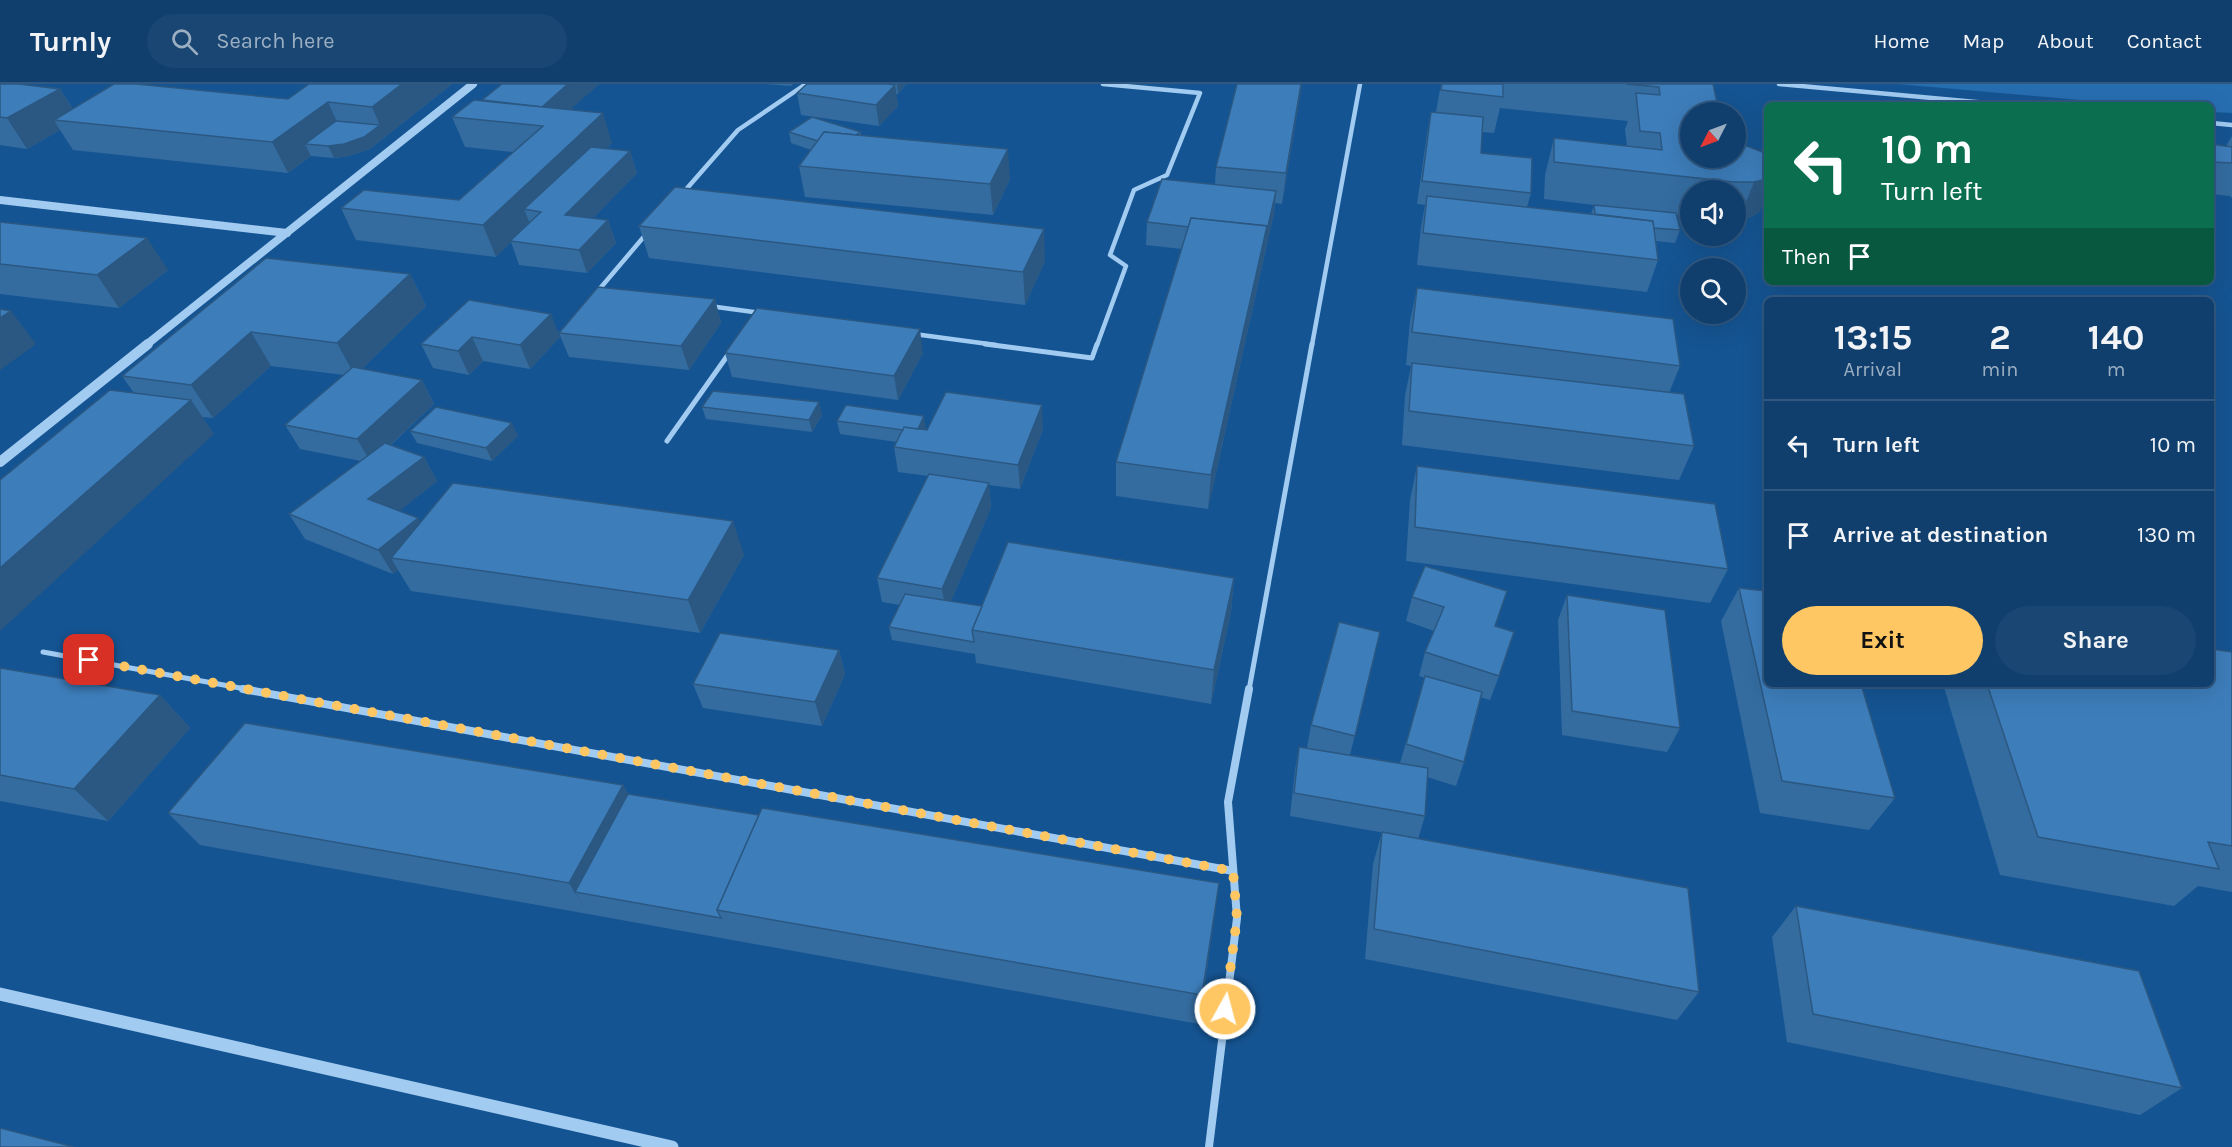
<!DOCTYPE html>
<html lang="en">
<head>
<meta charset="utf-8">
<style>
	body { margin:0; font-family:Karla,sans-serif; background:#194673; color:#f1f3f6; height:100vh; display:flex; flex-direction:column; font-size:22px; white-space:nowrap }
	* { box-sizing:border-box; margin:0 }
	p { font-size:20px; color:#9cafc2 }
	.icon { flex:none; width:33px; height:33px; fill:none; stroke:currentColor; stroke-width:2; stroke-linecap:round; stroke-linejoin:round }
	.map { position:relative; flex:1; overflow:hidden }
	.sheet { position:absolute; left:1764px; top:213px; width:450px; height:390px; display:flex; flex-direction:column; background:#103f6e; border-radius:9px; box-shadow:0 6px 24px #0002,0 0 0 2px #305881 }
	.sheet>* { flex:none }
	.banner { position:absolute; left:1764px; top:18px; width:450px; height:183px; border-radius:9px; box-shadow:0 6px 24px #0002,0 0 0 2px #305881; background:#0b6e4f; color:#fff; overflow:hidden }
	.needle { width:39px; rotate:228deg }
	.tools { position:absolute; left:1680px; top:18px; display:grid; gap:12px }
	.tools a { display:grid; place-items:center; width:66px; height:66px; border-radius:50%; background:#103f6e; box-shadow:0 6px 24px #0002,0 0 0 2px #305881; font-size:30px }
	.pin { position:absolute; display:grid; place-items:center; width:51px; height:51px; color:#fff; margin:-26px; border-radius:12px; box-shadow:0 3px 9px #0006 }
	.me { position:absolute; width:66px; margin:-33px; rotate:7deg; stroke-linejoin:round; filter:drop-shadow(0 0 4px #0008) }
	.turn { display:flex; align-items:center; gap:21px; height:126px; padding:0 18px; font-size:27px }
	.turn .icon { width:78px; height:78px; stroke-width:2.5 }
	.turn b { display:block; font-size:42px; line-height:51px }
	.then { display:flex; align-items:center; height:57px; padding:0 18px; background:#0003; gap:12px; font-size:22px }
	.eta { display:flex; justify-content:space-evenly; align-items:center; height:102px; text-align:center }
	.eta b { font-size:36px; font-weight:700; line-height:42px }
	.button { display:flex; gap:12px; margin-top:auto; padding:12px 18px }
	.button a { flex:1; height:69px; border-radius:36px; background:#ffc763; color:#111; font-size:24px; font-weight:700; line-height:69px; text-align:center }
	.button a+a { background:#194673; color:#f1f3f6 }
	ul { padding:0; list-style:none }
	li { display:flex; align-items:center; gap:18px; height:90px; padding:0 18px; border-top:2px solid #305881 }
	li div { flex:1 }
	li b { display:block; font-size:22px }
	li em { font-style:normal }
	header { display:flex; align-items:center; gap:36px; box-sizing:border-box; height:84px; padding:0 30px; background:#103f6e; border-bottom:2px solid #305881 }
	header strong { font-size:28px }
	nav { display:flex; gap:33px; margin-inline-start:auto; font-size:21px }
	.search { width:420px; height:54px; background:#194673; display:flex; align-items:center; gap:15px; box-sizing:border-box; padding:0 21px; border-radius:33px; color:#9cafc2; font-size:22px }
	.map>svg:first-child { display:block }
	.green { fill:#276eb1 }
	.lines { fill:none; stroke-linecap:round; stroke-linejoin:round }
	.minor-far2 { stroke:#a2cbf1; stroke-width:4.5 }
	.minor-far1 { stroke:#a2cbf1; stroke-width:5 }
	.minor { stroke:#a2cbf1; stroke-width:8 }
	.tertiary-far2 { stroke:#a2cbf1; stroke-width:8 }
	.tertiary-far1 { stroke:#a2cbf1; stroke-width:10 }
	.tertiary { stroke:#a2cbf1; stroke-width:13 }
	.wall { fill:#346ca0; fill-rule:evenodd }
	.shaded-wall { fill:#2b5882 }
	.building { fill:#3d7dba; stroke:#2b5882; stroke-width:1.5 }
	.route { stroke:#ffc763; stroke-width:10; stroke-dasharray:0 18 }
</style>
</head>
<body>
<header>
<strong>Turnly</strong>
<div class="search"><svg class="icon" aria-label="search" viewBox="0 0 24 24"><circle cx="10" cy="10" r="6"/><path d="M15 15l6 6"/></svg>Search here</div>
<nav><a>Home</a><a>Map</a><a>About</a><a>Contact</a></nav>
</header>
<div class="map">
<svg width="2232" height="1063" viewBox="0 0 2232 1063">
	<rect width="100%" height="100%" fill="#155492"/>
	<path class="green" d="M 1898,0 L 2232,0 L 2232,29 L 2211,28 L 2211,21 L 2136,21 Z"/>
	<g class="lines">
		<g class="minor-far2">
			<path d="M 1779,0 L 2009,21"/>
			<path d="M 2211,39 L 2232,41"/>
			<path d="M 682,110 L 738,46 L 806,0"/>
			<path d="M 597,208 L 647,149"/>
			<path d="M 709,222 L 761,229"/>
			<path d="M 914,250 L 996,261"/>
			<path d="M 1097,261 L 1126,182 L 1110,171 L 1134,106 L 1167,91 L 1200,9 L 1103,0"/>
			<path d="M 1312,261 L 1360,0"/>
		</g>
		<g class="minor-far1">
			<path d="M 985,260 L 1092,274 L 1097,260"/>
			<path d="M 667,357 L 730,268"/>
			<path d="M 43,568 L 251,606"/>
			<path d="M 1249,606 L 1312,260"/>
		</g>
		<g class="minor">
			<path d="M 243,605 L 1233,787"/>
			<path d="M 1209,1063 L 1237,834 L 1228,718 L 1249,605"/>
		</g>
		<g class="tertiary-far2">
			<path d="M 0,116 L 287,149"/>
			<path d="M 146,261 L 473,0"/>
		</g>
		<path class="tertiary-far1" d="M 0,378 L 148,260"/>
		<path class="tertiary" d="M 0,910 L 672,1063"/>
	</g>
	<g class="wall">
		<path d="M 0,0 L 60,5 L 73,25 L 288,15 L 309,0 L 452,0 L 370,65 L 349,72 L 334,74 L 311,72 L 288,89 L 73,66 L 60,46 L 27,65 L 0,61 Z"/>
		<path d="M 502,0 L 599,0 L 570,25 L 612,59 L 607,64 L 630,67 L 637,89 L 593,134 L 608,136 L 616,159 L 587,189 L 519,181 L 511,158 L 496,173 L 356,156 L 341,124 L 459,116 L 513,68 L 465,63 L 452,33 L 482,16 Z"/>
		<path d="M 765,0 L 793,0 L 791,2 Z"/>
		<path d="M 807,0 L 906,0 L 898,10 L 896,10 L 898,22 L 879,42 L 801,31 L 797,9 Z"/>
		<path d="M 1237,0 L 1302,0 L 1282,120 L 1275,119 L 1274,129 L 1208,425 L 1116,412 L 1116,378 L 1182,165 L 1146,161 L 1147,138 L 1215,100 L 1216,83 Z"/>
		<path d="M 1441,0 L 1713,0 L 1690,74 L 1765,69 L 1760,127 L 1752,133 L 1736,136 L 1736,106 L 1690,106 L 1690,132 L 1676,131 L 1680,146 L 1675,159 L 1656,157 L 1658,176 L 1647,208 L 1417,181 L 1421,143 L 1425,121 L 1417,120 L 1427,50 L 1431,28 L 1436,28 ZM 1500,24 L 1628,37 L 1625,45 L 1627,62 L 1554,54 L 1545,91 L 1544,115 L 1594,121 L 1591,130 L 1527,123 L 1531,109 L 1481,69 L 1482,48 L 1494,49 Z"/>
		<path d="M 789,48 L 861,48 L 861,51 L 1010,95 L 993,131 L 805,113 L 799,82 L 811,66 L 791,59 Z"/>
		<path d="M 2232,52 L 2232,114 L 2230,112 L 2211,110 L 2211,60 L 2226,62 Z"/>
		<path d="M 0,138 L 168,186 L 119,224 L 0,210 Z"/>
		<path d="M 639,142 L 1045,177 L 1025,221 L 649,174 Z"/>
		<path d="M 410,190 L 426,222 L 362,285 L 422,296 L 434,320 L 391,361 L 424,373 L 437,397 L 399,427 L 418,434 L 420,439 L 744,471 L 700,549 L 411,507 L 398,486 L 393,490 L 305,455 L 289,430 L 361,377 L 300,365 L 285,341 L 344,291 L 271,282 L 213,334 L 202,333 L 214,350 L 134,309 L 122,292 Z"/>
		<path d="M 1417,204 L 1680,282 L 1669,309 L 1694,362 L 1679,396 L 1402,361 L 1405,312 L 1411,282 L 1406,281 L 1410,237 Z"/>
		<path d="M 715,215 L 721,239 L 689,286 L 569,273 L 559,249 Z"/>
		<path d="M 469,216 L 560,253 L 530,285 L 483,277 L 469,291 L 433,284 L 421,260 Z"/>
		<path d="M 725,269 L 923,269 L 898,316 L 732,293 Z"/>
		<path d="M 702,323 L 822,331 L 812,348 L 706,335 Z"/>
		<path d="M 837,337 L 926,345 L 925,346 L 1043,345 L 1020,405 L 989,401 L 991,424 L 951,517 L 982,522 L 1234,494 L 1231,528 L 1211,620 L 976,579 L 975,570 L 892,556 L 889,543 L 900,521 L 882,518 L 877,494 L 928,392 L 898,388 L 894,363 L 897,358 L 840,350 Z"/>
		<path d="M 410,347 L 518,352 L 492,377 L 417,359 Z"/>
		<path d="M 1417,382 L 1728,485 L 1710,519 L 1406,477 L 1410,416 Z"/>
		<path d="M 1425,482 L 1495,542 L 1499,592 L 1490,616 L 1480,613 L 1464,678 L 1456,702 L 1427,693 L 1425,732 L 1418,755 L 1290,732 L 1295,686 L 1299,663 L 1307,664 L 1311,641 L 1380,548 L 1350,671 L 1400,679 L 1425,594 L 1419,592 L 1425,568 L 1434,547 L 1406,537 L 1412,513 Z"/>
		<path d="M 1739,504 L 1895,714 L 1869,746 L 1760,729 L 1721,537 Z"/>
		<path d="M 1567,511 L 1680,644 L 1667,668 L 1562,651 L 1558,536 Z"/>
		<path d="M 839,566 L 845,590 L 822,642 L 703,624 L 693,600 Z"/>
		<path d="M 2232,568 L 2232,808 L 2198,802 L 2174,822 L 2000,791 L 1943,600 L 2211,600 Z"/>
		<path d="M 0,584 L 160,611 L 190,644 L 108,737 L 0,717 Z"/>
		<path d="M 623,701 L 628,710 L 1215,829 L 1199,940 L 588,830 L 200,761 L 168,729 Z"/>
		<path d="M 1382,748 L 1699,908 L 1677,936 L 1365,875 L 1373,780 Z"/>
		<path d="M 1796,822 L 2182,1004 L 2140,1031 L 1787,958 L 1772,853 Z"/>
	</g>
	<g class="shaded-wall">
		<path d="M 402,0 L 452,0 L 385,53 L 372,23 Z"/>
		<path d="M 568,0 L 599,0 L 547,47 L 539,25 Z"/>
		<path d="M 897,0 L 906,0 L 898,10 Z"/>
		<path d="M 1301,0 L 1302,0 L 1282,120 L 1286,89 Z"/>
		<path d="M 895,1 L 898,22 L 879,42 L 876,21 Z"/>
		<path d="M 60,5 L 79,35 L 54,36 L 60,46 L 27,65 L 7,34 Z"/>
		<path d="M 328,18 L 342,49 L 305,60 L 311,72 L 288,89 L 272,58 Z"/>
		<path d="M 603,29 L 612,59 L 541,128 L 524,125 L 530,140 L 496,173 L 483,141 Z"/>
		<path d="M 380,41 L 385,53 L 370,65 L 349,72 L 334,74 L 328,62 Z"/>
		<path d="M 1008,65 L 1010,95 L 993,131 L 990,100 Z"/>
		<path d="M 630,67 L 637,89 L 574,154 L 565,131 Z"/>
		<path d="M 1767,95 L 1767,111 L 1760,127 L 1752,133 L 1739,136 L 1754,98 Z"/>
		<path d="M 1276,107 L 1274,129 L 1264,174 L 1266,151 Z"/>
		<path d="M 608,136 L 616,159 L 587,189 L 579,166 Z"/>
		<path d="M 1267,142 L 1264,174 L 1208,425 L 1211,391 Z"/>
		<path d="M 1044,145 L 1045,177 L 1025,221 L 1023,188 Z"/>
		<path d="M 147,154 L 168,186 L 119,224 L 97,191 Z"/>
		<path d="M 410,190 L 426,222 L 355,292 L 337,259 Z"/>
		<path d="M 715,215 L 721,239 L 689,286 L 681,262 Z"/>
		<path d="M 11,227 L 36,260 L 0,286 L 0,234 Z"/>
		<path d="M 551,230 L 560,253 L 530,285 L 520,261 Z"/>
		<path d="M 920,245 L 923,269 L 898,316 L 894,292 Z"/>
		<path d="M 251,248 L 271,282 L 213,334 L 191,301 Z"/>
		<path d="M 472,253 L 483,277 L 469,291 L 458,267 Z"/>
		<path d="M 422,296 L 434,320 L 371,379 L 357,355 Z"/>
		<path d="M 191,316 L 214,350 L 0,547 L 0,484 Z"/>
		<path d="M 819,318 L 822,331 L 812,348 L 809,336 Z"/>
		<path d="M 1042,321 L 1043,345 L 1020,405 L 1018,381 Z"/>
		<path d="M 924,332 L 926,345 L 918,361 L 916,348 Z"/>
		<path d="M 512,339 L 518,352 L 492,377 L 486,364 Z"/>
		<path d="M 424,373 L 437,397 L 383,440 L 368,415 Z"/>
		<path d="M 989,399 L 991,424 L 946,529 L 942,505 Z"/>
		<path d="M 418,434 L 431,458 L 391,474 L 398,486 L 393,490 L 378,466 Z"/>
		<path d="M 733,437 L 744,471 L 700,549 L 688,516 Z"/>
		<path d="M 1234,494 L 1231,528 L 1211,620 L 1214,586 Z"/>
		<path d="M 839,566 L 845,590 L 822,642 L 815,618 Z"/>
		<path d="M 160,611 L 190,644 L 108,737 L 74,705 Z"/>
		<path d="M 623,701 L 640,733 L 575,808 L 588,830 L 569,799 Z"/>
		<path d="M 1219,799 L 1215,829 L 1199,940 L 1202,911 Z"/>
	</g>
	<g class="building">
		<path d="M 0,0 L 19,0 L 60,5 L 7,34 L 0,33 Z"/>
		<path d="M 114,0 L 136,0 L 288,15 L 309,0 L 402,0 L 372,23 L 328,18 L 272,58 L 54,36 Z"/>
		<path d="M 502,0 L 568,0 L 542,23 L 482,16 Z"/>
		<path d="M 807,0 L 888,0 L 895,1 L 876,21 L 797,9 Z"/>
		<path d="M 1237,0 L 1301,0 L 1286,89 L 1216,83 Z"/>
		<path d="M 1442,0 L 1503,0 L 1503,13 L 1441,6 Z"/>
		<path d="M 1626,0 L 1713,0 L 1719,28 L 1690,28 L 1690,74 L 1736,74 L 1736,58 L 1739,59 L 1765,69 L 1767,71 L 1767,95 L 1754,98 L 1733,98 L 1554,78 L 1554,54 L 1662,66 L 1660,49 L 1640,47 L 1636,9 L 1660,11 L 1659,3 Z"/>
		<path d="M 474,16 L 603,29 L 483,141 L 341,124 L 364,106 L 459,116 L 543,42 L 452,33 Z"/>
		<path d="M 1431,28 L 1483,33 L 1481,69 L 1532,74 L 1531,109 L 1422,97 Z"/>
		<path d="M 812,33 L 861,48 L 856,51 L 824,48 L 818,57 L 789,48 Z"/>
		<path d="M 336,37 L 380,41 L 364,53 L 344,60 L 328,62 L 305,60 Z"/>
		<path d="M 824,48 L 1008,65 L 990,100 L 799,82 Z"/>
		<path d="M 2211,60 L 2232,63 L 2232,79 L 2211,78 Z"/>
		<path d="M 591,63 L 630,67 L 565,131 L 608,136 L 579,166 L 510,157 L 541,128 L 524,125 Z"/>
		<path d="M 1162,95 L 1276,107 L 1266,151 L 1267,142 L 1191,134 L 1189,143 L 1147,138 Z"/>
		<path d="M 675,103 L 1044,145 L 1023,188 L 639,142 Z"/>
		<path d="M 1427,112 L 1653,137 L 1658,176 L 1423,149 Z"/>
		<path d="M 1594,121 L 1676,129 L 1680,146 L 1654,144 L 1653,137 L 1595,130 Z"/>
		<path d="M 1191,134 L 1267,142 L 1211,391 L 1116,378 Z"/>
		<path d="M 0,138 L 147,154 L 97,191 L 0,180 Z"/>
		<path d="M 266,174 L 410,190 L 337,259 L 251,248 L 191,301 L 122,292 Z"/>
		<path d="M 598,203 L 715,215 L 681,262 L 559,249 Z"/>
		<path d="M 1417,204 L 1673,235 L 1680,282 L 1412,248 Z"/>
		<path d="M 469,216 L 551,230 L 520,261 L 472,253 L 458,267 L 421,260 Z"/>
		<path d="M 757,224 L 920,245 L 894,292 L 725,269 Z"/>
		<path d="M 0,225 L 11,227 L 0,234 Z"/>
		<path d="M 1412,279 L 1684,310 L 1694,362 L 1409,327 Z"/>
		<path d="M 353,283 L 422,296 L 357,355 L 285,341 Z"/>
		<path d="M 110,306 L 191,316 L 0,484 L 0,396 Z"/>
		<path d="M 713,307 L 819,318 L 809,336 L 702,323 Z"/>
		<path d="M 946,308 L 1042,321 L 1018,381 L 894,363 L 904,343 L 927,346 Z"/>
		<path d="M 846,321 L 924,332 L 918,345 L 904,343 L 903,346 L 837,337 Z"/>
		<path d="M 436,323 L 512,339 L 486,364 L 410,347 Z"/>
		<path d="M 385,359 L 424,373 L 368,415 L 418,434 L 378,466 L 289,430 Z"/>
		<path d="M 1417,382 L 1715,420 L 1728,485 L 1415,443 Z"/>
		<path d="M 929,390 L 989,399 L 942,505 L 877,494 Z"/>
		<path d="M 453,399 L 733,437 L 688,516 L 391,474 Z"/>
		<path d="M 1008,458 L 1234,494 L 1214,586 L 972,546 Z"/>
		<path d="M 1425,482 L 1507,507 L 1495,542 L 1514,548 L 1499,592 L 1425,568 L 1444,523 L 1412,513 Z"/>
		<path d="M 1739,504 L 1767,507 L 1767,600 L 1861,600 L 1895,714 L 1782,697 Z"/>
		<path d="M 905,510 L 982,522 L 972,546 L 974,558 L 889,543 Z"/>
		<path d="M 1567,511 L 1665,526 L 1680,644 L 1572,627 Z"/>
		<path d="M 1339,538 L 1380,548 L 1355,652 L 1311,641 Z"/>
		<path d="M 720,549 L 839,566 L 815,618 L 693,600 Z"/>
		<path d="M 2211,565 L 2232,568 L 2232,762 L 2208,758 L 2219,785 L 2038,753 L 1987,600 L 2211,600 Z"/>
		<path d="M 0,584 L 160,611 L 74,705 L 0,691 Z"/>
		<path d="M 1425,592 L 1482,608 L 1464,678 L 1406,660 Z"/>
		<path d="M 245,639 L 623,701 L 569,799 L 168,729 Z"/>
		<path d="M 1299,663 L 1428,684 L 1425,732 L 1294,709 Z"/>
		<path d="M 628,710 L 759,731 L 717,826 L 721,834 L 575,808 Z"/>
		<path d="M 762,724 L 1219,799 L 1202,911 L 717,826 Z"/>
		<path d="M 1382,748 L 1688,804 L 1699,908 L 1374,845 Z"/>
		<path d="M 1796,822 L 2139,887 L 2182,1004 L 1813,930 Z"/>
		<path d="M 0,1044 L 74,1063 L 0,1063 Z"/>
	</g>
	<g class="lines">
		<path class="route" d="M 89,576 L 1233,787 L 1237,834 L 1225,925"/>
	</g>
</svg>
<div class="tools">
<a><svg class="needle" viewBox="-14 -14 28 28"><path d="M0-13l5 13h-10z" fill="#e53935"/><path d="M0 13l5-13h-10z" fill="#9cafc2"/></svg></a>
<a><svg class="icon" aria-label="sound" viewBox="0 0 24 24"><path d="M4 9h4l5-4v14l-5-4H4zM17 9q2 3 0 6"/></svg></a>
<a><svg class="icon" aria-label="search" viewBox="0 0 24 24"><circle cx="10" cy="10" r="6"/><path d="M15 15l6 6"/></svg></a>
</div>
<div class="pin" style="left:89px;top:576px;background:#d93025"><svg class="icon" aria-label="arrive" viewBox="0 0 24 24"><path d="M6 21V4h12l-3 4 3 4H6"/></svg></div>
<svg class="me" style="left:1225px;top:925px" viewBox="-20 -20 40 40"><circle r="17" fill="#ffc763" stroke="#fff" stroke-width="3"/><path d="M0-11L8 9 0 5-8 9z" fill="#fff"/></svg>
<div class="banner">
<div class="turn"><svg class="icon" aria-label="left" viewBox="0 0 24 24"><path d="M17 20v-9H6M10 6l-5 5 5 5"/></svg><div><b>10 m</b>Turn left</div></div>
<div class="then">Then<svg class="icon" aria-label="arrive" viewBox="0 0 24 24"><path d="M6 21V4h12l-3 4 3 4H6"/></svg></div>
</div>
<section class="sheet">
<div class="eta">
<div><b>13:15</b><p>Arrival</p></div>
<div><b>2</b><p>min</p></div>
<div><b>140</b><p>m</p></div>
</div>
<ul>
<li><svg class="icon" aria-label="left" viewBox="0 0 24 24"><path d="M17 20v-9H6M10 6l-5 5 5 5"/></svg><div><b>Turn left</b></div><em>10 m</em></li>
<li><svg class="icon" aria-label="arrive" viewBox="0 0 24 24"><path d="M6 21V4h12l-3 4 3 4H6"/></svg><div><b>Arrive at destination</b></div><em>130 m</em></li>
</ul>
<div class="button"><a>Exit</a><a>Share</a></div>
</section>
</div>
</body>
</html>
